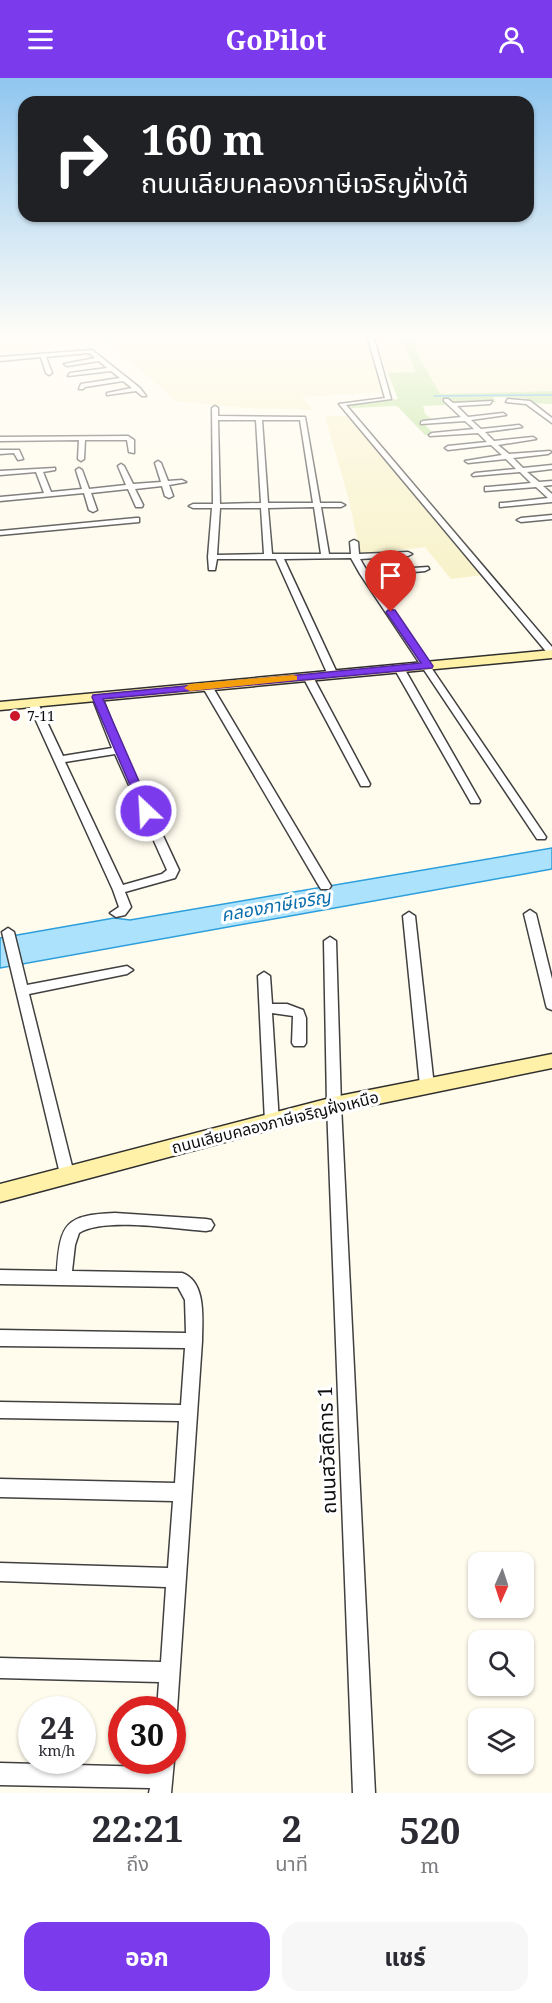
<!DOCTYPE html>
<html lang="th">
<head>
<meta charset="utf-8">
<style>
	body { margin:0; font-family:"Noto Serif","Noto Sans Thai",serif; background:#f7f7f7; color:#2b2b33; height:100vh; display:flex; flex-direction:column; font-size:22px; white-space:nowrap }
	* { box-sizing:border-box; margin:0 }
	p { font-size:20px; color:#7c7c81 }
	.icon { flex:none; width:33px; height:33px; fill:none; stroke:currentColor; stroke-width:2; stroke-linecap:round; stroke-linejoin:round }
	.map { position:relative; height:1715px; overflow:hidden }
	.sheet { display:flex; flex-direction:column; background:#fff; flex:1 }
	.sheet>* { flex:none }
	.top-card { position:absolute; left:18px; top:18px; width:516px; height:126px; border-radius:18px; box-shadow:0 2px 4px #0004; background:#202124; color:#fff; overflow:hidden }
	.needle { width:39px; rotate:183deg }
	.fabs { position:absolute; left:468px; top:1474px; display:grid; gap:12px }
	.fabs a { display:grid; place-items:center; width:66px; height:66px; border-radius:12px; background:#fff; box-shadow:0 2px 4px #0004; font-size:30px }
	.speed { position:absolute; left:18px; top:1618px; display:flex; gap:12px; font-size:30px; font-weight:700; text-align:center }
	.speed>* { display:grid; place-content:center; width:78px; height:78px; border-radius:50%; background:#fff; box-shadow:0 2px 4px #0004; line-height:1 }
	.speed small { font-size:15px; font-weight:400 }
	.speed .limit { border:9px solid #d22; background:#fff; color:#111 }
	.pin { position:absolute; display:grid; place-items:center; width:51px; height:51px; color:#fff; margin:-62px -26px; border-radius:50% 50% 50% 0; rotate:-45deg; box-shadow:0 0 6px #0007 }
	.pin .icon { rotate:45deg }
	.me { position:absolute; width:66px; margin:-33px; rotate:335deg; stroke-linejoin:round; filter:drop-shadow(0 0 4px #0008) }
	.turn { display:flex; align-items:center; gap:21px; height:126px; padding:0 24px; font-size:27px }
	.turn .icon { width:78px; height:78px; stroke-width:2.5 }
	.turn b { display:block; font-size:42px; line-height:51px }
	.eta { display:flex; justify-content:space-evenly; align-items:center; height:102px; text-align:center }
	.eta b { font-size:36px; font-weight:700; line-height:42px }
	.primary-button { display:flex; gap:12px; margin-top:auto; padding:12px 24px }
	.primary-button a { flex:1; height:69px; border-radius:18px; background:#7c3aed; color:#fff; font-size:24px; font-weight:700; line-height:69px; text-align:center }
	.primary-button a+a { background:#f7f7f7; color:#2b2b33 }
	header { display:flex; justify-content:space-between; align-items:center; height:78px; padding:0 24px; background:#7c3aed; color:#fff; font-size:27px; font-weight:700 }
	.map>svg:first-child { display:block }
	.farmland { fill:#f8f2ca }
	.forest { fill:#b8e090 }
	.water { fill:#ace2fc; stroke:#2b9edb; stroke-width:1.5 }
	.lines { fill:none; stroke-linecap:round; stroke-linejoin:round }
	.stream { stroke:#2b9edb; stroke-width:1.5 }
	.street-casing { stroke:#404040; stroke-width:3 }
	.secondary-casing { stroke:#2f2f2f; stroke-width:3 }
	.street { fill:#fff; fill-rule:evenodd }
	.secondary { fill:#fff1a8; fill-rule:evenodd }
	.route { fill:#7c3aed; stroke:#51269a; stroke-width:1.5 }
	.slow { fill:#f59e0b }
	.poi-dot { fill:#cb1729; stroke:#fff; stroke-width:2 }
	.labels { text-anchor:middle; stroke-width:6; stroke-linejoin:round; paint-order:stroke }
	.far-poi-label { font-size:14px; fill:#0d0d0d; stroke:#fff; text-anchor:start }
	.street-label { font-size:16px; fill:#0d0d0d; stroke:#fff }
	.water-label { font-size:18px; font-style:italic; fill:#0a6dac; stroke:#fff }
	.near-street-label { font-size:20px; fill:#0d0d0d; stroke:#fff }
</style>
</head>
<body>
<header><svg class="icon" aria-label="menu" viewBox="0 0 24 24"><path d="M4 6h16M4 12h16M4 18h16"/></svg>GoPilot<svg class="icon" aria-label="person" viewBox="0 0 24 24"><circle cx="12" cy="8" r="4"/><path d="M4 21q1-7 8-7t8 7"/></svg></header>
<div class="map">
<svg width="552" height="1715" viewBox="0 0 552 1715">
	<rect width="100%" height="100%" fill="#fffbed"/>
	<g class="farmland">
		<path d="M 0,257 L 156,257 L 0,276 Z"/>
		<path d="M 216,257 L 365,257 L 383,314 L 301,319 L 314,332 L 244,330 L 176,323 L 112,267 L 116,264 Z"/>
		<path d="M 373,257 L 399,257 L 416,294 L 388,295 Z"/>
		<path d="M 413,257 L 552,257 L 552,313 L 439,316 L 416,273 Z"/>
		<path d="M 325,338 L 349,338 L 484,497 L 451,501 L 425,469 L 360,477 L 350,426 Z"/>
	</g>
	<path class="forest" d="M 399,257 L 413,257 L 416,273 L 440,316 L 552,313 L 552,326 L 533,325 L 525,320 L 493,319 L 496,324 L 423,328 L 425,336 L 432,341 L 426,348 L 434,356 L 425,357 L 397,328 L 352,330 L 347,325 L 398,321 L 388,295 L 416,294 Z"/>
	<path class="water" d="M 552,770 L 552,791 L 0,890 L 0,860 L 114,840 L 130,842 Z"/>
	<g class="lines">
		<path class="stream" d="M 434,318 L 552,317"/>
		<defs>
			<g id="street">
				<path d="M 367,257 L 373,257 L 391,321 L 346,327 L 552,569 L 552,578 L 549,577 L 339,326 L 385,320 Z"/>
				<path d="M 92,272 L 140,310 L 146,318 L 142,318 L 136,313 L 107,317 L 107,315 L 132,310 L 123,303 L 85,309 L 83,311 L 79,311 L 81,306 L 120,300 L 111,293 L 68,298 L 70,295 L 107,290 L 99,283 L 67,288 L 64,286 L 95,280 L 89,275 L 46,279 L 52,295 L 49,297 L 46,295 L 41,279 L 0,283 L 0,279 Z"/>
				<path d="M 444,321 L 448,321 L 453,325 L 492,323 L 490,326 L 457,328 L 468,339 L 503,335 L 506,337 L 471,342 L 481,351 L 519,347 L 522,349 L 485,354 L 494,363 L 533,359 L 536,361 L 498,367 L 509,376 L 550,373 L 551,374 L 548,376 L 513,380 L 523,390 L 552,387 L 552,391 L 527,394 L 539,404 L 552,403 L 552,407 L 543,408 L 552,416 L 552,424 L 500,429 L 500,425 L 503,425 L 548,420 L 536,409 L 485,413 L 485,409 L 488,409 L 531,405 L 520,394 L 473,398 L 472,397 L 475,395 L 516,391 L 506,381 L 468,385 L 465,383 L 502,377 L 491,367 L 448,372 L 445,370 L 448,368 L 487,364 L 478,355 L 430,358 L 429,357 L 432,355 L 474,351 L 465,343 L 421,346 L 421,344 L 423,343 L 461,339 L 444,323 Z"/>
				<path d="M 508,321 L 530,323 L 552,340 L 552,345 L 526,326 L 506,324 Z"/>
				<path d="M 215,328 L 218,330 L 218,338 L 305,339 L 320,425 L 341,425 L 345,427 L 341,429 L 321,429 L 329,476 L 351,476 L 350,464 L 354,462 L 358,464 L 359,476 L 408,474 L 412,476 L 408,478 L 360,481 L 367,493 L 428,489 L 429,491 L 425,493 L 369,498 L 546,759 L 545,761 L 537,761 L 360,496 L 351,480 L 284,481 L 338,597 L 333,600 L 328,597 L 276,481 L 217,481 L 215,492 L 209,492 L 208,479 L 212,430 L 193,430 L 189,428 L 193,426 L 213,426 L 212,330 ZM 218,342 L 256,342 L 261,425 L 220,426 ZM 262,342 L 300,342 L 313,425 L 268,425 ZM 314,429 L 321,476 L 272,476 L 268,430 ZM 220,430 L 261,430 L 264,476 L 217,477 Z"/>
				<path d="M 128,358 L 134,362 L 134,375 L 129,374 L 127,362 L 85,362 L 84,381 L 81,383 L 78,381 L 79,362 L 0,363 L 0,359 Z"/>
				<path d="M 0,372 L 19,372 L 23,381 L 18,382 L 14,375 L 0,376 Z"/>
				<path d="M 158,383 L 161,385 L 168,403 L 182,402 L 186,404 L 169,407 L 173,418 L 169,420 L 165,418 L 162,408 L 135,411 L 143,427 L 142,429 L 136,429 L 128,411 L 91,415 L 97,432 L 93,434 L 89,432 L 84,415 L 0,423 L 0,419 L 44,415 L 36,394 L 0,397 L 0,393 L 55,390 L 55,392 L 43,394 L 51,414 L 82,411 L 76,392 L 79,390 L 82,392 L 89,411 L 126,407 L 118,388 L 121,386 L 124,388 L 133,406 L 161,404 L 155,385 Z"/>
				<path d="M 552,437 L 552,441 L 521,444 L 517,442 L 521,440 Z"/>
				<path d="M 136,440 L 139,440 L 139,444 L 0,457 L 0,453 Z"/>
				<path d="M 399,587 L 404,590 L 480,723 L 479,725 L 471,725 L 470,723 L 394,590 Z"/>
				<path d="M 308,596 L 313,599 L 370,706 L 369,708 L 361,708 L 360,706 L 303,599 Z"/>
				<path d="M 207,605 L 212,608 L 331,808 L 329,811 L 321,811 L 319,808 L 202,608 Z"/>
				<path d="M 97,616 L 102,619 L 123,672 L 179,792 L 175,800 L 125,814 L 131,829 L 125,837 L 116,839 L 110,835 L 119,829 L 113,812 L 28,625 L 33,622 L 38,625 L 63,678 L 112,670 L 92,619 ZM 115,676 L 167,792 L 162,796 L 123,807 L 65,684 Z"/>
				<path d="M 530,832 L 536,836 L 552,901 L 552,932 L 547,930 L 546,927 L 524,836 Z"/>
				<path d="M 409,834 L 415,838 L 434,1008 L 432,1012 L 427,1013 L 422,1012 L 420,1008 L 403,838 Z"/>
				<path d="M 8,850 L 14,854 L 27,907 L 127,888 L 133,892 L 127,896 L 29,916 L 74,1096 L 72,1100 L 67,1102 L 62,1100 L 60,1096 L 2,854 Z"/>
				<path d="M 330,859 L 336,863 L 341,1027 L 375,1715 L 353,1715 L 327,1027 L 324,863 Z"/>
				<path d="M 264,894 L 270,898 L 272,926 L 287,926 L 303,932 L 306,940 L 306,965 L 304,968 L 294,968 L 292,965 L 293,938 L 272,935 L 279,1044 L 277,1048 L 272,1050 L 267,1048 L 265,1044 L 258,898 Z"/>
				<path d="M 115,1135 L 206,1141 L 211,1142 L 214,1147 L 211,1152 L 206,1153 C 176,1151 104,1139 79,1155 L 75,1167 L 72,1193 L 182,1195 C 207,1204 202,1242 202,1263 L 177,1632 L 172,1640 L 172,1632 L 157,1632 L 159,1604 L 0,1600 L 0,1580 L 161,1584 L 166,1509 L 0,1503 L 0,1485 L 168,1490 L 173,1423 L 0,1419 L 0,1401 L 175,1405 L 179,1343 L 0,1340 L 0,1324 L 181,1327 L 185,1270 L 0,1268 L 0,1252 L 186,1255 L 185,1222 L 178,1209 L 0,1206 L 0,1192 L 57,1193 C 60,1145 66,1137 115,1135 Z"/>
				<path d="M 172,1681 L 174,1683 L 171,1715 L 149,1715 L 150,1710 L 0,1707 L 0,1685 L 152,1689 L 152,1683 L 172,1683 Z"/>
			</g>
			<g id="secondary">
				<path d="M 552,572 L 552,580 L 0,632 L 0,624 Z"/>
				<path d="M 552,976 L 552,990 L 334,1035 L 0,1124 L 0,1106 L 334,1019 Z"/>
			</g>
		</defs>
		<use href="#street" class="street-casing"/>
		<use href="#secondary" class="secondary-casing"/>
		<use href="#street" class="street"/>
		<use href="#secondary" class="secondary"/>
	</g>
	<linearGradient id="sky" x2="0" y2="1"><stop stop-color="#90c6f0"/><stop offset="0.52" stop-color="#fffdf7"/><stop offset="1" stop-color="#fffdf7" stop-opacity="0"/></linearGradient>
	<rect width="552" height="497" fill="url(#sky)"/>
	<path class="route" d="M 388,532 L 395,532 L 433,588 L 432,590 L 103,621 L 152,733 L 142,735 L 92,619 L 93,617 L 421,585 L 386,534 Z"/>
	<path class="slow" d="M 293,597 L 297,598 L 297,602 L 190,613 L 184,610 L 190,606 Z"/>
	<circle class="poi-dot" cx="15" cy="638" r="6"/>
	<g class="labels">
		<g class="far-poi-label">
			<text x="27" y="643">7-11</text>
		</g>
		<g class="street-label">
			<text transform="translate(275 1044) rotate(-14)" y="6">ถนนเลียบคลองภาษีเจริญฝั่งเหนือ</text>
		</g>
		<g class="water-label">
			<text transform="translate(276 828) rotate(-10)" y="6">คลองภาษีเจริญ</text>
		</g>
		<g class="near-street-label">
			<text transform="translate(327 1372) rotate(-92)" y="7">ถนนสวัสดิการ 1</text>
		</g>
	</g>
</svg>
<div class="fabs">
<a><svg class="needle" viewBox="-14 -14 28 28"><path d="M0-13l5 13h-10z" fill="#e53935"/><path d="M0 13l5-13h-10z" fill="#7c7c81"/></svg></a>
<a><svg class="icon" aria-label="search" viewBox="0 0 24 24"><circle cx="10" cy="10" r="6"/><path d="M15 15l6 6"/></svg></a>
<a><svg class="icon" aria-label="layers" viewBox="0 0 24 24"><path d="M12 4l9 5-9 5-9-5zM3 14l9 5 9-5"/></svg></a>
</div>
<div class="speed"><div>24<small>km/h</small></div><div class="limit">30</div></div>
<div class="pin" style="left:391px;top:534px;background:#d93025"><svg class="icon" aria-label="arrive" viewBox="0 0 24 24"><path d="M6 21V4h12l-3 4 3 4H6"/></svg></div>
<svg class="me" style="left:146px;top:733px" viewBox="-20 -20 40 40"><circle r="17" fill="#7c3aed" stroke="#fff" stroke-width="3"/><path d="M0-11L8 9 0 5-8 9z" fill="#fff"/></svg>
<div class="top-card">
<div class="turn"><svg class="icon" aria-label="right" viewBox="0 0 24 24"><path d="M7 20v-9h11M14 6l5 5-5 5"/></svg><div><b>160 m</b>ถนนเลียบคลองภาษีเจริญฝั่งใต้</div></div>
</div>
</div>
<section class="sheet">
<div class="eta">
<div><b>22:21</b><p>ถึง</p></div>
<div><b>2</b><p>นาที</p></div>
<div><b>520</b><p>m</p></div>
</div>
<div class="primary-button"><a>ออก</a><a>แชร์</a></div>
</section>
</body>
</html>
